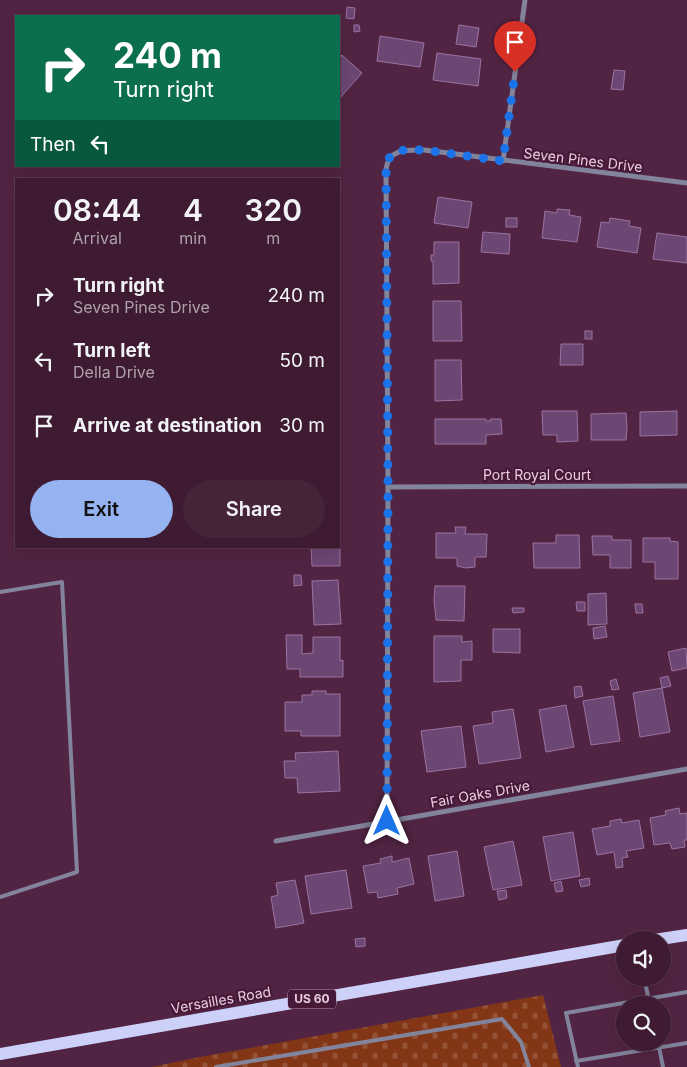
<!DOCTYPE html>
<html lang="en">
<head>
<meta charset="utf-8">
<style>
	body { margin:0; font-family:Inter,sans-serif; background:#45243a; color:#f1f3f6; height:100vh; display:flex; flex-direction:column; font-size:19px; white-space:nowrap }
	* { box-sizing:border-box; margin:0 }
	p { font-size:16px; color:#ada1ac }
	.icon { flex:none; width:28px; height:28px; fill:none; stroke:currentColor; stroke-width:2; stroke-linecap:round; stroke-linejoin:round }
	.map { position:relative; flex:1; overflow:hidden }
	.details { position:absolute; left:15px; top:178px; width:325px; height:370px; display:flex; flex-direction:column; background:#3e1b32; border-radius:0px; box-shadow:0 5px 20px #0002,0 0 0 1px #57394d }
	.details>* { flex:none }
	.guide { position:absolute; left:15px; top:15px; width:325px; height:152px; border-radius:0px; box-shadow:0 5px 20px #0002,0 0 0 1px #57394d; background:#0b6e4f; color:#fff; overflow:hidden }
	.controls { position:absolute; left:616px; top:931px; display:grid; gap:10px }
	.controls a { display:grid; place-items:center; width:55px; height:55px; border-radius:50%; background:#3e1b32; box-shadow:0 5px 20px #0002,0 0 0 1px #57394d; font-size:25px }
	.pin { position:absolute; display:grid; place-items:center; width:42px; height:42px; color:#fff; margin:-51px -21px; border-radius:50% 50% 50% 0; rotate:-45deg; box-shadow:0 0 5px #0007 }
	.pin .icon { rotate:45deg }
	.me { position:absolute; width:55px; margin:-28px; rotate:0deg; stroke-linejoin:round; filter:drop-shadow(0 0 4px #0008) }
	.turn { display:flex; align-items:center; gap:18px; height:105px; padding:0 15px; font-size:22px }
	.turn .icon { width:65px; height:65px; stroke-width:2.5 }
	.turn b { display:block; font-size:35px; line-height:42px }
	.then { display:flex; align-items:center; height:48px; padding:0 15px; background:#0003; gap:10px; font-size:19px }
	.eta { display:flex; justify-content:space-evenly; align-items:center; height:85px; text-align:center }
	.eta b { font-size:30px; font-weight:600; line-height:35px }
	.button { display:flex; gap:10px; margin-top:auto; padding:10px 15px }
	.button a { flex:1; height:58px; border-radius:30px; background:#95b2f1; color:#111; font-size:20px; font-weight:600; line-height:58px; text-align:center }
	.button a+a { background:#45243a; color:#f1f3f6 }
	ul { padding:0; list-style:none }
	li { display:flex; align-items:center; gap:15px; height:65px; padding:0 15px }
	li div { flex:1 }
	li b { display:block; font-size:19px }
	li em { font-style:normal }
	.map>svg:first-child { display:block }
	.cemetery { fill:url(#cemetery-stones) }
	.building { fill:#6c4773; stroke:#9a73a1 }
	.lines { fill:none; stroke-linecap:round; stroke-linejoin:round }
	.service { stroke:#82849c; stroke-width:4 }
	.minor { stroke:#82849c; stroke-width:5 }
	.primary { stroke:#cdd1f9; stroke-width:12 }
	.route { stroke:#1a73e8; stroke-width:9; stroke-dasharray:0 16.2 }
	.labels { text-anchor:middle; stroke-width:4.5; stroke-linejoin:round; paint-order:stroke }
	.shield { fill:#471939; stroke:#b896ac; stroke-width:1 }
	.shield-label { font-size:12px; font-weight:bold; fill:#e9ccde }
	.street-label { font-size:14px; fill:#e9ccde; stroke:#471939 }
</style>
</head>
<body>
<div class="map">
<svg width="687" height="1067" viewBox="0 0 687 1067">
	<defs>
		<pattern id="cemetery-stones" width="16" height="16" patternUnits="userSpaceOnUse" patternTransform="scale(1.25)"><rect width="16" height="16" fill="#823616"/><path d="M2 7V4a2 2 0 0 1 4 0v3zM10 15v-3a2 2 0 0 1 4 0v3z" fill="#945237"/></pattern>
	</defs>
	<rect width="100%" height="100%" fill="#522443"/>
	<path class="cemetery" d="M 543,995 L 561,1067 L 152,1067 L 200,1057 Z"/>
	<g class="building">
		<path d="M 347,7 L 355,8 L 354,19 L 346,18 Z"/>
		<path d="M 354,25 L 359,25 L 360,31 L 354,32 Z"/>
		<path d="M 459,25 L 479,28 L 476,47 L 456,44 Z"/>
		<path d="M 380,36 L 424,43 L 420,67 L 377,61 Z"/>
		<path d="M 437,53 L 481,59 L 478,86 L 433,80 Z"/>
		<path d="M 342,55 L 362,73 L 339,99 L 339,59 Z"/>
		<path d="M 614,70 L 625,71 L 623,90 L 611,89 Z"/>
		<path d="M 438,197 L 472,202 L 468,228 L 434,223 Z"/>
		<path d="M 557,209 L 570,210 L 569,215 L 581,217 L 577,242 L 542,238 L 545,211 L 557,213 Z"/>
		<rect x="506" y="218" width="11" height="9"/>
		<path d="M 610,218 L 630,221 L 629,226 L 641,228 L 637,253 L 597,247 L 601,222 L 609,223 Z"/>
		<path d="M 483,232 L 510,234 L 509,254 L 481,252 Z"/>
		<path d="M 657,233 L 687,237 L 687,263 L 653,259 Z"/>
		<path d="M 434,242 L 459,242 L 459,283 L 433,284 L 433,261 L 431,261 L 431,255 L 434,255 Z"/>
		<path d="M 433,301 L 461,301 L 462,341 L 433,341 Z"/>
		<rect x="585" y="331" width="7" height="8"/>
		<path d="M 561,344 L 583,344 L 583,365 L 560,365 Z"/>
		<path d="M 435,360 L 461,360 L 462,400 L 435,401 Z"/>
		<path d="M 542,411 L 577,411 L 578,441 L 557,442 L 557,435 L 543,435 Z"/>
		<path d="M 677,411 L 677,435 L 640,436 L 640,412 Z"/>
		<path d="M 624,413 L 626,413 L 627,428 L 626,440 L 591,440 L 591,414 Z"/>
		<path d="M 435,419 L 486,419 L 486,421 L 491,421 L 490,419 L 501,419 L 502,434 L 486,435 L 486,444 L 435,444 Z"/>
		<path d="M 455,527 L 466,527 L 465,534 L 487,534 L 486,557 L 475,557 L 475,567 L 466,568 L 457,566 L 457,558 L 436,558 L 436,533 L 456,533 Z"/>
		<path d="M 339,534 L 340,534 L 340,566 L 312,566 L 311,546 L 339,546 Z"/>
		<path d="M 556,535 L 579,535 L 580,568 L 534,568 L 533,543 L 556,543 Z"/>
		<path d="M 592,536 L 612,536 L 612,540 L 631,540 L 631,568 L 610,568 L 610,555 L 593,555 Z"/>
		<path d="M 643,538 L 670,538 L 670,541 L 678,542 L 678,579 L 655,579 L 655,562 L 643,562 Z"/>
		<path d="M 294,575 L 301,575 L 302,585 L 294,586 Z"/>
		<path d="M 338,580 L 341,624 L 314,625 L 312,581 Z"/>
		<path d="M 435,586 L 465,586 L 464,621 L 436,620 L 434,600 Z"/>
		<path d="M 606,593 L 607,624 L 588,625 L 588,594 Z"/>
		<path d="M 576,602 L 585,602 L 585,611 L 577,611 Z"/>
		<path d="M 635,604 L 642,604 L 643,613 L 636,613 Z"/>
		<path d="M 512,608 L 524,608 L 524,612 L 513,613 Z"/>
		<path d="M 605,626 L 607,637 L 594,639 L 593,628 Z"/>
		<path d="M 493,629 L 520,629 L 520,653 L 493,652 Z"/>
		<path d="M 286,635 L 302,635 L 302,654 L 313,653 L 313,637 L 340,637 L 340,661 L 343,660 L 343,677 L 300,677 L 300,669 L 287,669 Z"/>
		<path d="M 434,636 L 462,636 L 462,642 L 472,641 L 472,660 L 461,660 L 461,681 L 434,682 Z"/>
		<path d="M 686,648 L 687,668 L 672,671 L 668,652 Z"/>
		<path d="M 668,676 L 671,686 L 662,688 L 670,732 L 640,737 L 633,693 L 662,688 L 660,678 Z"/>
		<path d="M 616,679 L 619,689 L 612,690 L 610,681 Z"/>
		<path d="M 581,686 L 583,696 L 575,698 L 574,687 Z"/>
		<path d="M 312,691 L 326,691 L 326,694 L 340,694 L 340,736 L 301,736 L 301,731 L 285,731 L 285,702 L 302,702 L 302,695 L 312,695 Z"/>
		<path d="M 613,696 L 620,741 L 591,745 L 583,701 Z"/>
		<path d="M 566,705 L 574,747 L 546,752 L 539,710 Z"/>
		<path d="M 513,709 L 521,758 L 479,764 L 473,726 L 493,723 L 492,712 Z"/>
		<path d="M 461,726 L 466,767 L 427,772 L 421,731 Z"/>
		<path d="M 338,751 L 340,791 L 298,793 L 297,778 L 285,778 L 284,761 L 296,761 L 295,753 Z"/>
		<path d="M 679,808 L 680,814 L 687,813 L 687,840 L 684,840 L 685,847 L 672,849 L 670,843 L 654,845 L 650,818 L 666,815 L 665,811 Z"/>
		<path d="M 621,819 L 622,823 L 639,820 L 644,848 L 626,851 L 628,857 L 622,858 L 623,867 L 616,868 L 614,852 L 597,855 L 592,829 L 610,826 L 610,821 Z"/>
		<path d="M 573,832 L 580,876 L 551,881 L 543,837 Z"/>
		<path d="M 513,841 L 522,885 L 493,890 L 484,847 Z"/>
		<path d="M 457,851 L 464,896 L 435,901 L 428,856 Z"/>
		<path d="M 392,856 L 392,862 L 409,858 L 414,884 L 397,888 L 398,894 L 378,898 L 377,892 L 368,893 L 363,866 L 381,863 L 380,859 Z"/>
		<path d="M 346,870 L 352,908 L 311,914 L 305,876 Z"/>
		<path d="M 589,878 L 590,885 L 581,887 L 579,880 Z"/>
		<path d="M 295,880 L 304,923 L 276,928 L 271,897 L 278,895 L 276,883 Z"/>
		<path d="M 561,881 L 563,891 L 556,892 L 554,883 Z"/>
		<path d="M 506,890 L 507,898 L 499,900 L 497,891 Z"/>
		<path d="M 365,938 L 365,946 L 356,947 L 355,939 Z"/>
	</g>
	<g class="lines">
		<g class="service">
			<path d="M 0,592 L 62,582 L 77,872 L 0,897"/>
			<path d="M 644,978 L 650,1005"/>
			<path d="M 658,1042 L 663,1067"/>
			<path d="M 576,1061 L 687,1043"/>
			<path d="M 216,1067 L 502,1019 L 521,1042 L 529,1067"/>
			<path d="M 578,1067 L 566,1013 L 687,992"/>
		</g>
		<g class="minor">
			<path d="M 503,161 L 525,0"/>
			<path d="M 388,487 L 687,486"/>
			<path d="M 387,821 L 388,487 L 386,169 C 389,148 408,150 424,150 L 687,183"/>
			<path d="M 276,841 L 687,769"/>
		</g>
		<g class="primary">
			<path d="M 654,940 L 687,935"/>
			<path d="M 0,1054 L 625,945"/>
		</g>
	</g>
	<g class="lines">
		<path class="route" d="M 387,821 L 388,487 L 386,163 L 392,154 L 404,150 L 424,150 L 503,161 L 515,72"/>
	</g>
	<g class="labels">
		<rect class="shield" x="288" y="989.5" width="48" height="19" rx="4"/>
		<g class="shield-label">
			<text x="312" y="1003">US 60</text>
		</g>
		<g class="street-label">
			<text transform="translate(583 160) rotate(7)" y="5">Seven Pines Drive</text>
			<text x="537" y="480">Port Royal Court</text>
			<text transform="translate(480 794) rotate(-10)" y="5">Fair Oaks Drive</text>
			<text transform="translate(221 1000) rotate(-10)" y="5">Versailles Road</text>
		</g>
	</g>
</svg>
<div class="controls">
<a><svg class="icon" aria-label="sound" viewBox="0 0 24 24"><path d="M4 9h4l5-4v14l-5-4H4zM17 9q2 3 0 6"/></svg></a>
<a><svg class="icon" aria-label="search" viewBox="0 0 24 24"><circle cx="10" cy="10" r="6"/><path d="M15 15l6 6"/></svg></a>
</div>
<div class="pin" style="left:515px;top:72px;background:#d93025"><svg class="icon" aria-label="arrive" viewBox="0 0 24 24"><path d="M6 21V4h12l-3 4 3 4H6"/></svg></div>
<svg class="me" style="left:387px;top:821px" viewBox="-20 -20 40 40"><path d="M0-17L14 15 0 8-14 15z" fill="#1a73e8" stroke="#fff" stroke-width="4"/></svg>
<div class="guide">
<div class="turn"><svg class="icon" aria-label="right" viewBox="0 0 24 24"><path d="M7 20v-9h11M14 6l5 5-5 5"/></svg><div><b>240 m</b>Turn right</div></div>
<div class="then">Then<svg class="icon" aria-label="left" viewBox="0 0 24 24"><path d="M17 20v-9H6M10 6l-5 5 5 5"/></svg></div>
</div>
<section class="details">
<div class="eta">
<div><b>08:44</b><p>Arrival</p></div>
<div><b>4</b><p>min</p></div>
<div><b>320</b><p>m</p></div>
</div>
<ul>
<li><svg class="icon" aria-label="right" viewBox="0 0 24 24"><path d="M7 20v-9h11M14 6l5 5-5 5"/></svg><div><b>Turn right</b><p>Seven Pines Drive</p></div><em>240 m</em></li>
<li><svg class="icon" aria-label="left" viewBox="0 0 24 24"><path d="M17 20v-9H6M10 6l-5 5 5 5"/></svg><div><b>Turn left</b><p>Della Drive</p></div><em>50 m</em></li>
<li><svg class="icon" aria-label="arrive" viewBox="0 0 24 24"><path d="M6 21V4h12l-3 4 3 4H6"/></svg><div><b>Arrive at destination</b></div><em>30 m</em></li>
</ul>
<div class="button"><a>Exit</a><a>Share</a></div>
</section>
</div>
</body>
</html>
